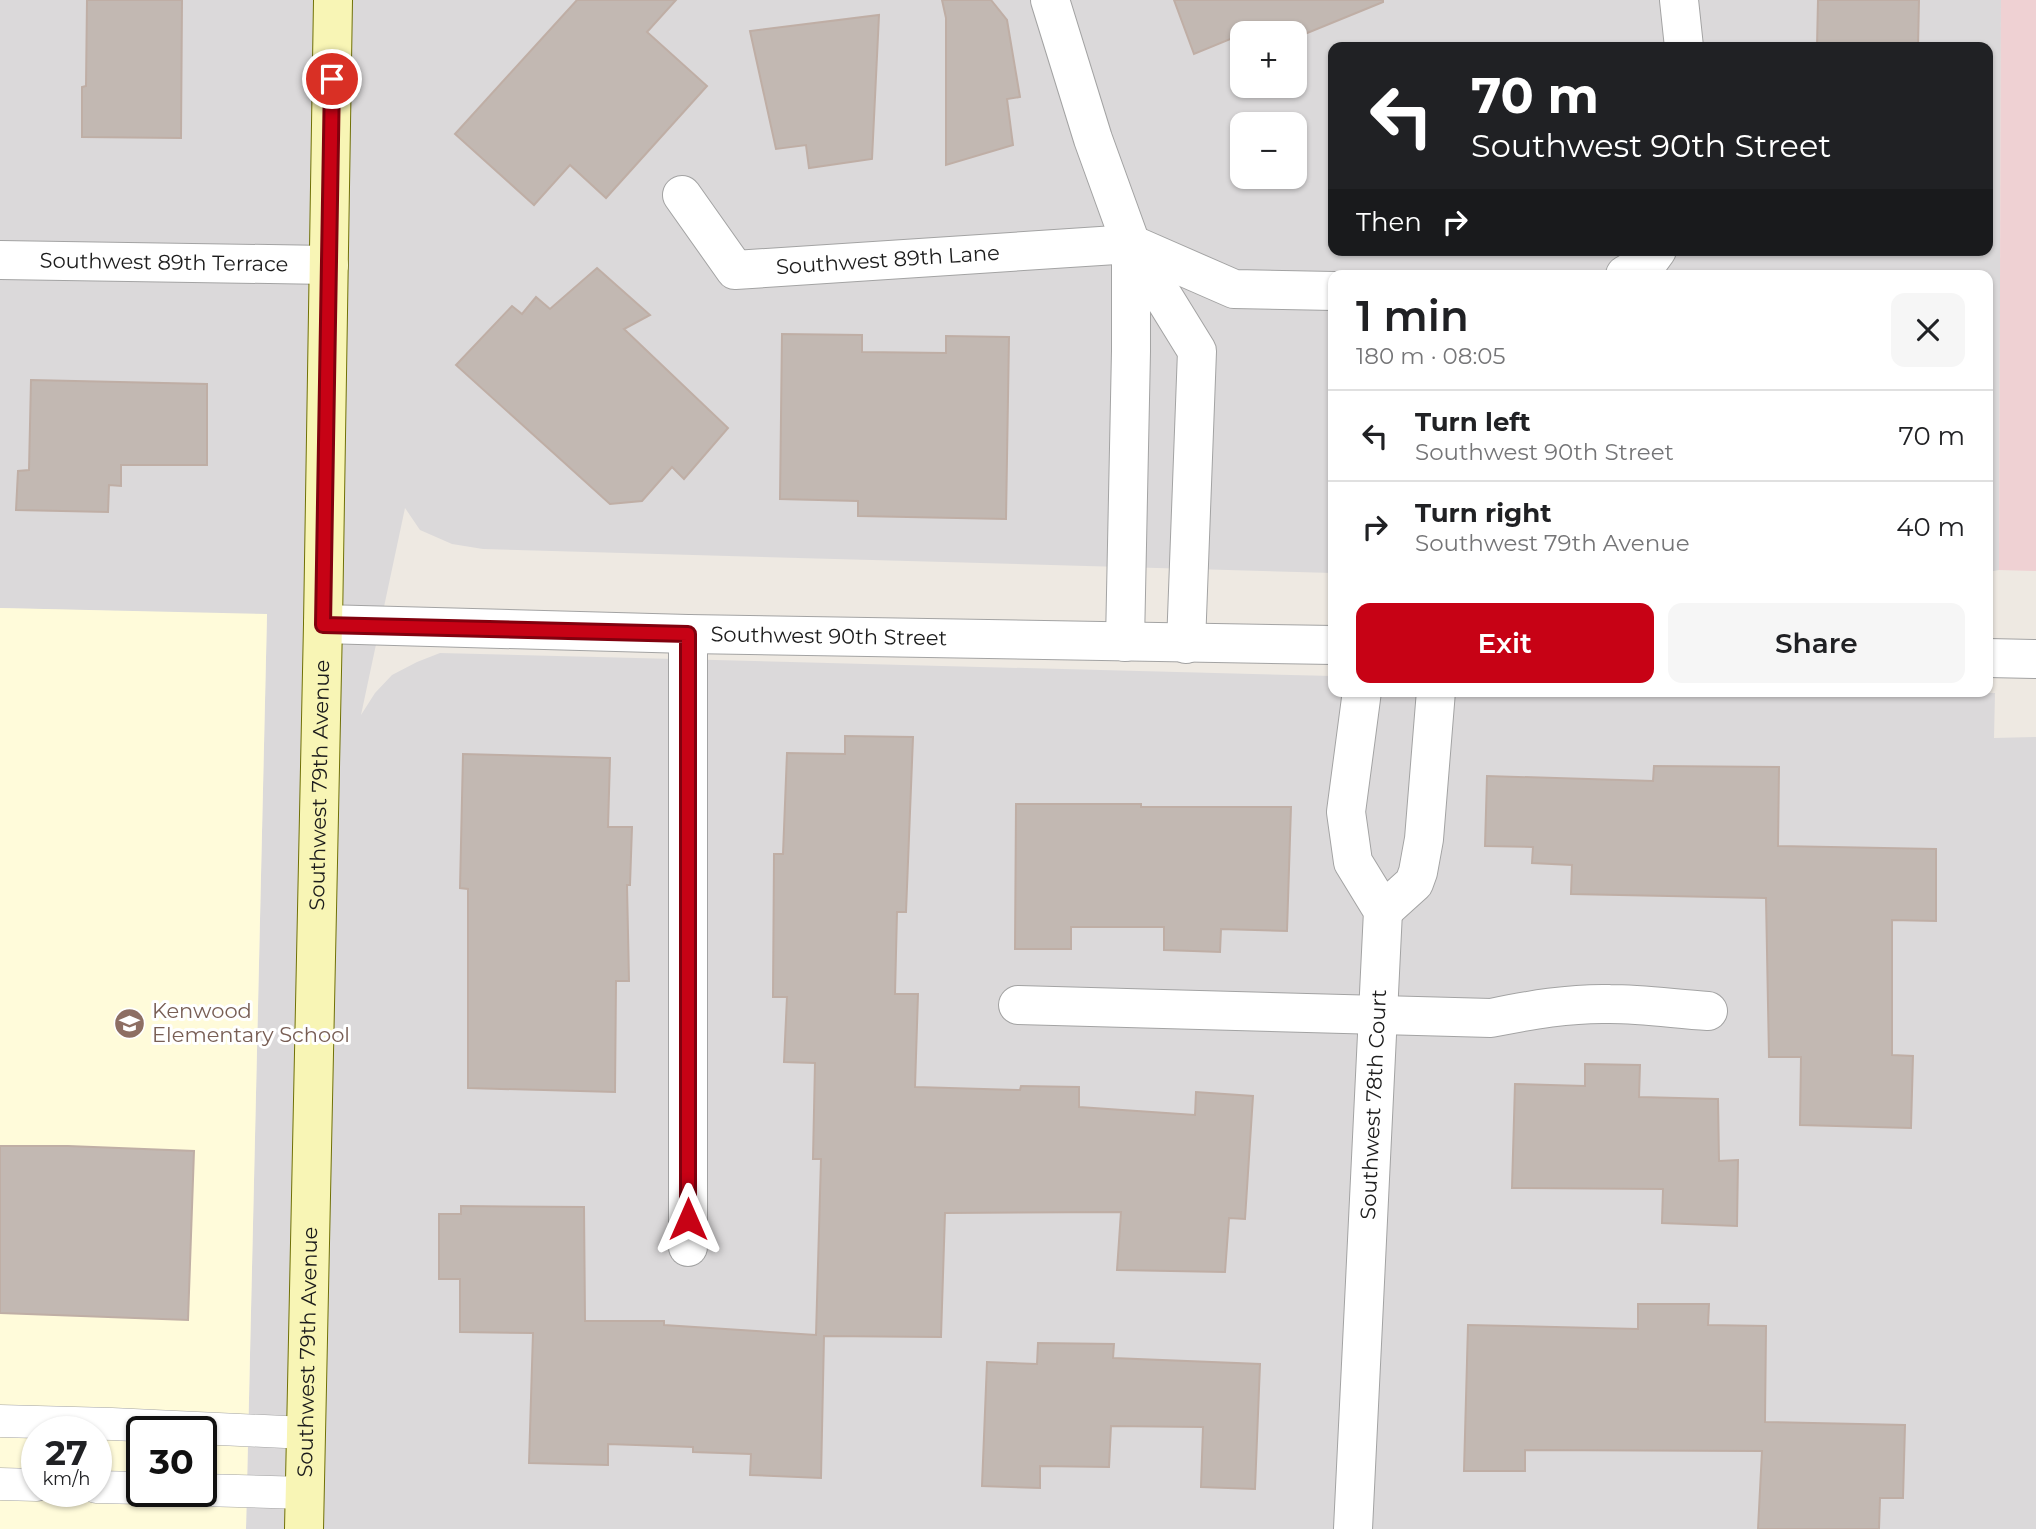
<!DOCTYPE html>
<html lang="en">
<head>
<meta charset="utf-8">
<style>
	body { margin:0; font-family:Montserrat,sans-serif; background:#f6f6f6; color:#202124; height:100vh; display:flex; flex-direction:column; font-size:26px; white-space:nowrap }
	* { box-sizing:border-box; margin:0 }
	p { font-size:23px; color:#757577 }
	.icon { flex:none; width:38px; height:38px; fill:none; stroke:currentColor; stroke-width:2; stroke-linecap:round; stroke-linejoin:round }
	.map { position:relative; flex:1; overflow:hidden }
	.side { position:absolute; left:1328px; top:270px; width:665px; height:427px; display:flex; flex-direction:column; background:#fff; border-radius:14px; box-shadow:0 2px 5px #0004 }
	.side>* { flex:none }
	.banner { position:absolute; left:1328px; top:42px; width:665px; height:214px; border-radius:14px; box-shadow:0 2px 5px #0004; background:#202124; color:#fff; overflow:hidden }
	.fabs { position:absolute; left:1230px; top:21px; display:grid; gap:14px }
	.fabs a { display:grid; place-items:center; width:77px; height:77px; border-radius:14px; background:#fff; box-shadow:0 2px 5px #0004; font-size:35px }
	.speed { position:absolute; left:21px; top:1416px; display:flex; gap:14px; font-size:35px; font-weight:700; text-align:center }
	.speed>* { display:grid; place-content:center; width:91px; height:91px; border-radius:50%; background:#fff; box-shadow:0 2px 5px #0004; line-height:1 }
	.speed small { font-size:18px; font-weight:400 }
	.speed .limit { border:4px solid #111; border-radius:10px; background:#fff; color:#111 }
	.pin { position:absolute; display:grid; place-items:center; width:60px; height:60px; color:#fff; margin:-30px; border:4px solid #fff; border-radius:50%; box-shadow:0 2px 7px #0007 }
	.me { position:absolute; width:77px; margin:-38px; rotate:0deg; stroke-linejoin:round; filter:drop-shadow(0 0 5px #0008) }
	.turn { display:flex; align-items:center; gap:24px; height:147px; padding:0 28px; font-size:32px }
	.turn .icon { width:91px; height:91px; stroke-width:2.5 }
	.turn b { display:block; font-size:49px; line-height:60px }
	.then { display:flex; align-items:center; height:66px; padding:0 28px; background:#0003; gap:14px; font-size:26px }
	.round { display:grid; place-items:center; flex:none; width:74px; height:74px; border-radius:14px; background:#f6f6f6 }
	.headline { display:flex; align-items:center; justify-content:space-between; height:119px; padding:0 28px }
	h1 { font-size:42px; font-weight:600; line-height:52px }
	.primary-button { display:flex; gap:14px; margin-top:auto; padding:14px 28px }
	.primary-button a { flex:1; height:80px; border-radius:14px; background:#c70215; color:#fff; font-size:28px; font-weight:600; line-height:80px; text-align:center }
	.primary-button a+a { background:#f6f6f6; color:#202124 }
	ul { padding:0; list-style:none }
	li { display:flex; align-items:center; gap:21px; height:91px; padding:0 28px; border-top:2px solid #e0e0e0 }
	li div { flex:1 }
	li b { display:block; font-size:26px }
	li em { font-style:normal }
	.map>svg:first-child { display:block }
	.residential { fill:#dbd9da; fill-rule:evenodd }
	.commercial { fill:#efd1d3 }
	.education { fill:#fffbda; fill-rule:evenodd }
	.building { fill:#c2b8b2; stroke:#bfaea5; stroke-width:2 }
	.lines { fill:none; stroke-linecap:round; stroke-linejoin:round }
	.lane-casing { stroke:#a3a3a3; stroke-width:33 }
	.street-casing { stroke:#a3a3a3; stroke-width:40 }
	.secondary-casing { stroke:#707106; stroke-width:40 }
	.lane { stroke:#fff; stroke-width:32 }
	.street { stroke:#fff; stroke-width:38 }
	.secondary { stroke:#f8f5b5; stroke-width:38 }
	.route-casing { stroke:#81010e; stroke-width:18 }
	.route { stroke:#c70215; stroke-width:12 }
	.labels { text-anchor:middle; stroke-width:6; stroke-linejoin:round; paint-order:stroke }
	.street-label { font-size:21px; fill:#1c1c1c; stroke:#fff }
	.education-label { font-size:21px; fill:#785e54; stroke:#fff; text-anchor:start }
</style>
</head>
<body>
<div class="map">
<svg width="2036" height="1529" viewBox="0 0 2036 1529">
	<rect width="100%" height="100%" fill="#eee9e2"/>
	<path class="residential" d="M 0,0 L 2001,0 L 1999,570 L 1988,572 L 1988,275 L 1334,275 L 1333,573 L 483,549 L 452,544 L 420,530 L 405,508 L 361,715 L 375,693 L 392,675 L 417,662 L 440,653 L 1333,676 L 1334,691 L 1921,691 L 1995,693 L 1994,738 L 2036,737 L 2036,1529 L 246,1529 L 267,615 L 0,608 ZM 1242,33 L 1295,33 L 1295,86 L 1242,86 ZM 1334,47 L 1988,47 L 1988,250 L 1334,250 ZM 1242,124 L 1295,124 L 1295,177 L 1242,177 Z"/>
	<path class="commercial" d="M 2001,0 L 2036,0 L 2036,571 L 1999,570 Z"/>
	<path class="education" d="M 0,608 L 267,614 L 246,1529 L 0,1529 ZM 37,1432 L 96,1432 L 96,1491 L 37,1491 ZM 142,1432 L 201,1432 L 201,1491 L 142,1491 Z"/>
	<g class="building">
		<path d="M 87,0 L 182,0 L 181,138 L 82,137 L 82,87 L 86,86 Z"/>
		<path d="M 577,0 L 676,0 L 647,32 L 707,86 L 606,198 L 570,165 L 534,205 L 455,134 Z"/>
		<path d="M 942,0 L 991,0 L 1007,20 L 1020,97 L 1007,99 L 1013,145 L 946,165 L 946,18 Z"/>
		<path d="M 1174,0 L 1383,0 L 1383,2 L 1295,38 L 1295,33 L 1242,33 L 1242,56 L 1235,37 L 1194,54 Z"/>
		<path d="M 1818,0 L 1919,0 L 1918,47 L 1817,47 Z"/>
		<path d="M 879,15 L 872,159 L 809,168 L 806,145 L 776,149 L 750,31 Z"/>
		<path d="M 597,268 L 650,315 L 624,329 L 728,428 L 684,479 L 672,467 L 642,501 L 610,504 L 456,365 L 512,306 L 522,314 L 536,297 L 550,309 Z"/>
		<path d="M 782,334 L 862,335 L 862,352 L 946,353 L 946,336 L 1009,337 L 1006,519 L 858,516 L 858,501 L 780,499 Z"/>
		<path d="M 31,380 L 207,384 L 207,465 L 121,465 L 121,486 L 109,485 L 108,512 L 16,510 L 18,471 L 29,470 Z"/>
		<path d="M 845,736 L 913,737 L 906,912 L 897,912 L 895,994 L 918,994 L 915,1087 L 1020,1090 L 1021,1086 L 1079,1087 L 1079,1107 L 1195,1115 L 1196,1092 L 1253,1096 L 1245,1219 L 1229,1218 L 1225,1272 L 1117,1270 L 1121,1212 L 945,1213 L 941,1337 L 824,1336 L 821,1478 L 750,1475 L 751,1454 L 693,1452 L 693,1447 L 608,1444 L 608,1465 L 529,1463 L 533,1333 L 460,1332 L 460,1279 L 439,1279 L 439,1214 L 461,1214 L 461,1206 L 584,1207 L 585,1321 L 664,1321 L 664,1325 L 816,1335 L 821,1159 L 813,1159 L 815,1063 L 784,1062 L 787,997 L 773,997 L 774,854 L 783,854 L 787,753 L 845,754 Z"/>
		<path d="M 463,754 L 610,758 L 608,827 L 632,827 L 630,885 L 627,885 L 629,981 L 616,981 L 615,1092 L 468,1088 L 468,889 L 460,888 Z"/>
		<path d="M 1654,766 L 1779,767 L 1778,846 L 1936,849 L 1936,921 L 1892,920 L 1892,1055 L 1913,1056 L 1911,1128 L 1800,1125 L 1801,1057 L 1769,1057 L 1766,898 L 1571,894 L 1572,865 L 1532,863 L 1533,847 L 1485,846 L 1487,776 L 1653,781 Z"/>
		<path d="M 1016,804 L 1141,804 L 1141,807 L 1291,807 L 1287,931 L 1221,929 L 1220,952 L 1193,951 L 1164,950 L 1164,927 L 1071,927 L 1071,949 L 1015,949 Z"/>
		<path d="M 1585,1064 L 1640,1065 L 1639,1097 L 1718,1099 L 1719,1161 L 1738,1160 L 1737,1226 L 1662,1223 L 1663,1189 L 1512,1188 L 1515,1084 L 1585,1086 Z"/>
		<path d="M 0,1146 L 68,1146 L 194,1151 L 188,1320 L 0,1313 Z"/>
		<path d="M 1638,1304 L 1709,1304 L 1708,1325 L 1766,1326 L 1765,1422 L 1905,1425 L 1903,1498 L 1880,1498 L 1879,1529 L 1758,1529 L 1762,1451 L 1525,1450 L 1525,1471 L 1464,1471 L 1468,1325 L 1638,1329 Z"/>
		<path d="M 1038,1343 L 1114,1344 L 1113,1358 L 1260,1364 L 1255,1489 L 1201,1487 L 1203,1427 L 1111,1426 L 1109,1467 L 1040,1466 L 1040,1488 L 982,1486 L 987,1362 L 1037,1364 Z"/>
	</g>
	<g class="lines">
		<defs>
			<g id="lane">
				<path d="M 0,1421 L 112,1424 L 306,1433"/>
				<path d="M 0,1484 L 37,1485"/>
				<path d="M 96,1487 L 142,1488"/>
				<path d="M 201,1490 L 305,1493"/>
			</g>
			<g id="street">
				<path d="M 1050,0 L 1093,139 L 1131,244 L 1197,351 L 1186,644"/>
				<path d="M 1679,0 L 1684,47"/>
				<path id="s1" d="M 682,195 L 735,270 L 1131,244 L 1234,289 L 1334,291"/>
				<path id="s2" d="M 0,260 L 329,265"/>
				<path d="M 1625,275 L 1649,261 L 1657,250"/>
				<path id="s3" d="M 323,624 L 688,634 L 1334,645"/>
				<path d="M 1125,642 L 1131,351 L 1131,244"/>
				<path d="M 1988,658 L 2036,659"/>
				<path d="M 1383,911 L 1414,883 L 1418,872 L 1424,839 L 1436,691"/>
				<path d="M 1018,1005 L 1491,1018 C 1530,1010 1570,1003 1610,1004 C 1643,1004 1676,1009 1708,1011"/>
				<path d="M 688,1247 L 688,634"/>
				<path id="s4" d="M 1353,1529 L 1383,911 L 1353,862 L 1346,812 L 1362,691"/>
			</g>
			<g id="secondary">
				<path id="s5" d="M 304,1529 L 323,624 L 333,0"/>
			</g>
		</defs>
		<use href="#lane" class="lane-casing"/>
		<use href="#street" class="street-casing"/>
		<use href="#secondary" class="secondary-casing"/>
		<use href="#lane" class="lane"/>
		<use href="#street" class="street"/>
		<use href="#secondary" class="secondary"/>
	</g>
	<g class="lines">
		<defs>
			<path id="route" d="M 332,79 L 323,625 L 688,634 L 688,1219"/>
		</defs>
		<use href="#route" class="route-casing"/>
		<use href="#route" class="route"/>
	</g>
	<defs>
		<symbol id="school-disc" viewBox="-11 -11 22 22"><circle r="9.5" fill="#8d6e63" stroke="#fff"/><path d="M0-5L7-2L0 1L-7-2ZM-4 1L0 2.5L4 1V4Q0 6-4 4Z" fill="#fff"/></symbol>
	</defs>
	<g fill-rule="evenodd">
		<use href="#school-disc" x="112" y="1006" width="35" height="35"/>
	</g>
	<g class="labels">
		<g class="street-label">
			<text dy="7" stroke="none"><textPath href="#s1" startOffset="245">Southwest 89th Lane</textPath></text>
			<text dy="7" stroke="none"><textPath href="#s2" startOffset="164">Southwest 89th Terrace</textPath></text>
			<text dy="7" stroke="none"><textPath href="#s3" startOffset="506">Southwest 90th Street</textPath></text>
			<text dy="7" stroke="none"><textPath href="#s5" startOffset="744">Southwest 79th Avenue</textPath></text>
			<text dy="7" stroke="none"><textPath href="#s4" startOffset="425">Southwest 78th Court</textPath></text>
			<text dy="7" stroke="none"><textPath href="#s5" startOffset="177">Southwest 79th Avenue</textPath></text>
		</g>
		<g class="education-label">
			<text x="152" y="1018">Kenwood<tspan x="152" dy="24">Elementary School</tspan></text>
		</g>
	</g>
</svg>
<div class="fabs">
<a>+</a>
<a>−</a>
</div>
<div class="speed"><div>27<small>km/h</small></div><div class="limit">30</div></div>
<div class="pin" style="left:332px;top:79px;background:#d93025"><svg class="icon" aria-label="arrive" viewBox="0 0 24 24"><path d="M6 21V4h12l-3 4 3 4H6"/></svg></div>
<svg class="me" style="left:688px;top:1219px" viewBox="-20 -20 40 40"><path d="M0-17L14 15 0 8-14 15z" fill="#c70215" stroke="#fff" stroke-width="4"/></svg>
<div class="banner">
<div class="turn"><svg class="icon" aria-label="left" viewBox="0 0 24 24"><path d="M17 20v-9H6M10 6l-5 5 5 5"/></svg><div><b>70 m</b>Southwest 90th Street</div></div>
<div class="then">Then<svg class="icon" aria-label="right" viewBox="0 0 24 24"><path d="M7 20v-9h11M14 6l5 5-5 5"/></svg></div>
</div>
<section class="side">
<div class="headline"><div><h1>1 min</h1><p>180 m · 08:05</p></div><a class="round"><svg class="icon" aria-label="close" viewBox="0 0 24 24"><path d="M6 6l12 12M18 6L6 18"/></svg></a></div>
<ul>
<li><svg class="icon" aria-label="left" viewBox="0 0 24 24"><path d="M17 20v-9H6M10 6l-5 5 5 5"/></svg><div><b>Turn left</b><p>Southwest 90th Street</p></div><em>70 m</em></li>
<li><svg class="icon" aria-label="right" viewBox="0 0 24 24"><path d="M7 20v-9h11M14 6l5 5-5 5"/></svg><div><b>Turn right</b><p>Southwest 79th Avenue</p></div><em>40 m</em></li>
</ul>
<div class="primary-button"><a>Exit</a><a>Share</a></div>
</section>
</div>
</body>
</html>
